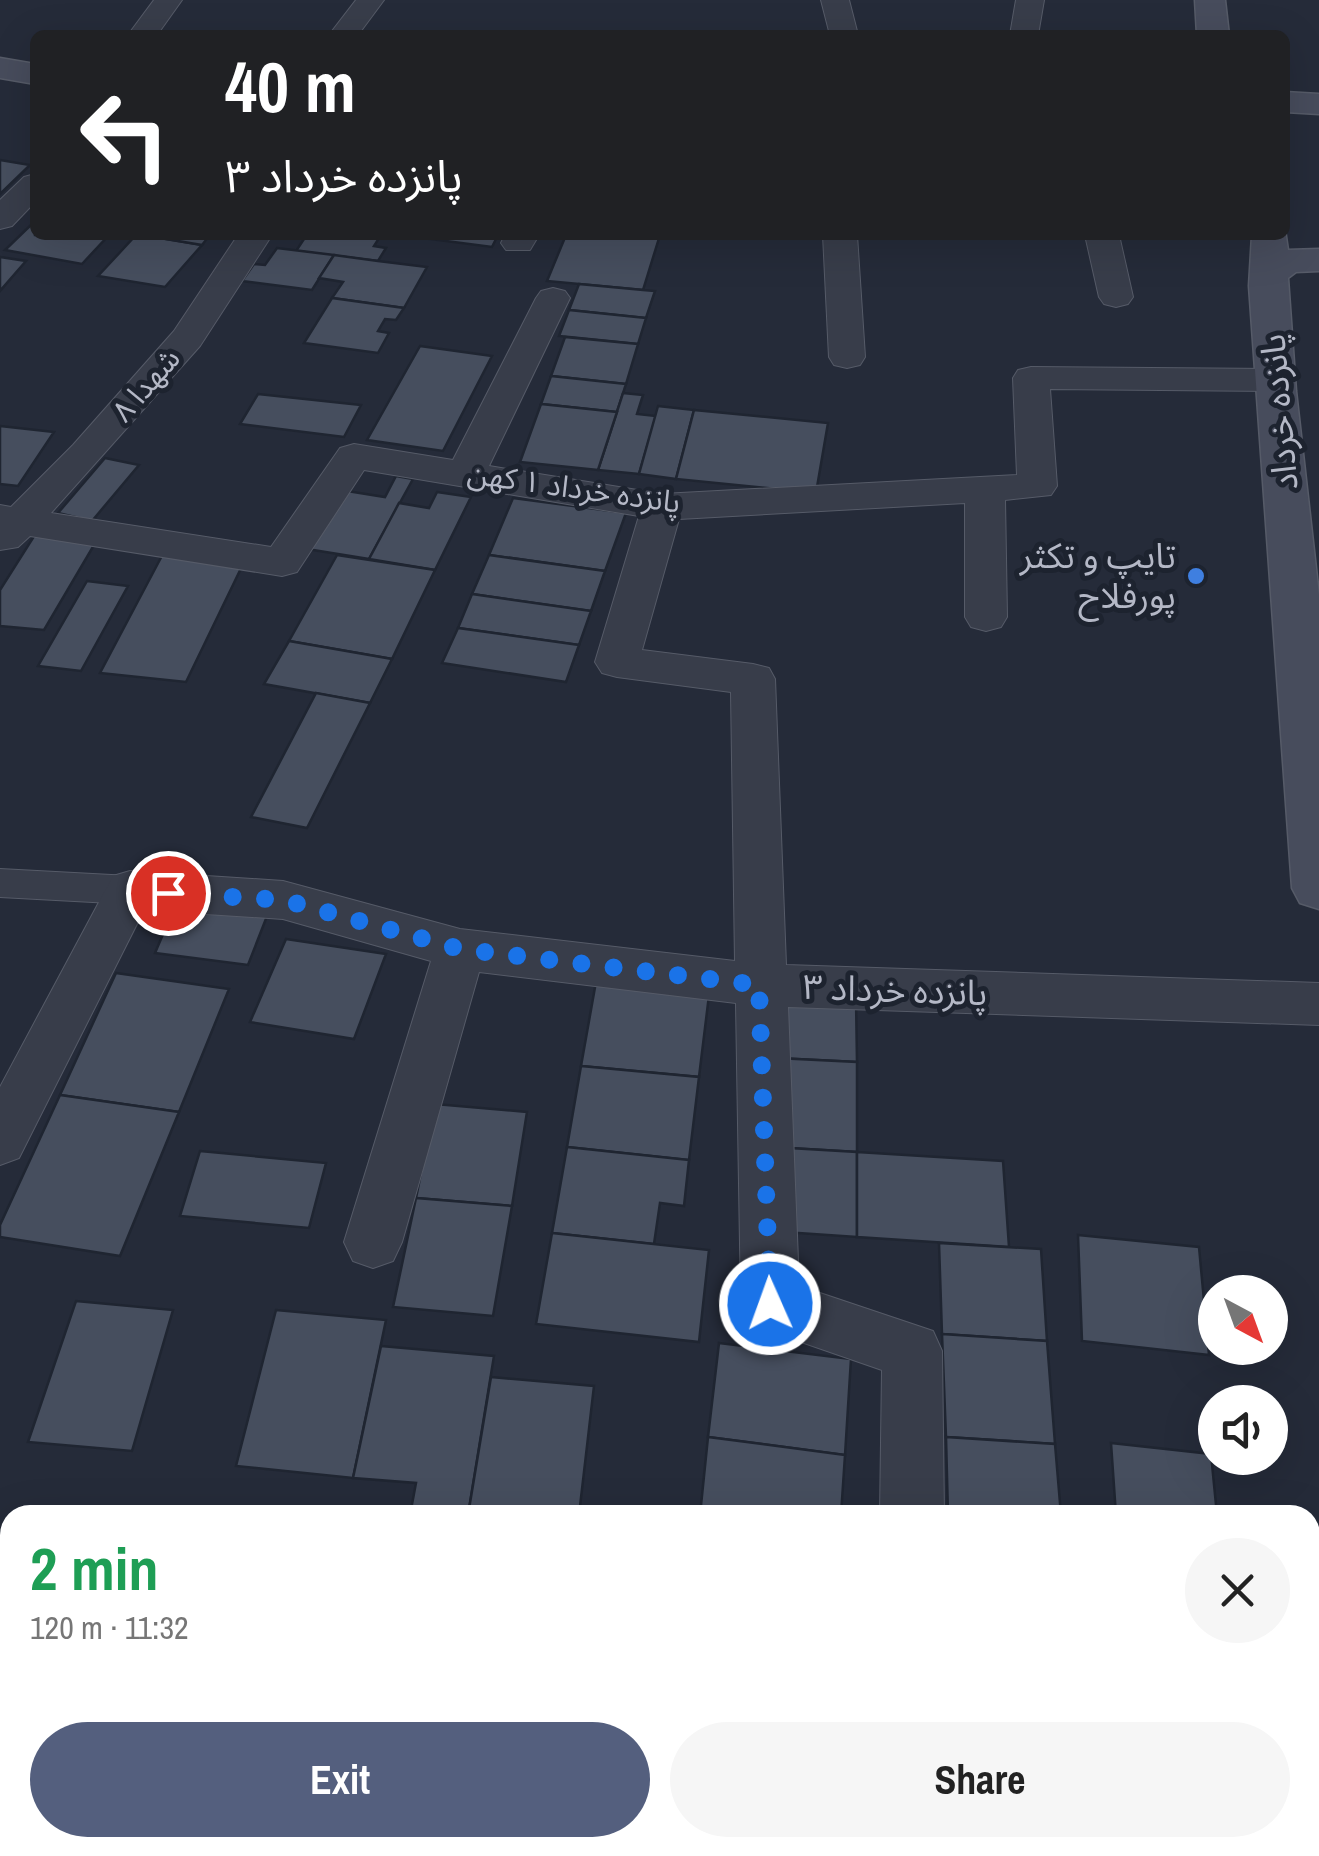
<!DOCTYPE html>
<html lang="en">
<head>
<meta charset="utf-8">
<style>
	body { margin:0; font-family:"Archivo Narrow","Noto Sans Arabic",sans-serif; background:#f6f6f6; color:#222; height:100vh; display:flex; flex-direction:column; font-size:38px; white-space:nowrap }
	* { box-sizing:border-box; margin:0 }
	p { font-size:32px; color:#767676 }
	.icon { flex:none; width:55px; height:55px; fill:none; stroke:currentColor; stroke-width:2; stroke-linecap:round; stroke-linejoin:round }
	.map { position:relative; flex:1; overflow:hidden }
	.details { position:absolute; left:0px; top:1505px; width:1320px; height:352px; display:flex; flex-direction:column; background:#fff; border-radius:30px 30px 0 0; box-shadow:0 10px 40px #0002 }
	.details>* { flex:none }
	.hud { position:absolute; left:30px; top:30px; width:1260px; height:210px; border-radius:15px; box-shadow:0 10px 40px #0002; background:#202124; color:#fff; overflow:hidden }
	.needle { width:65px; rotate:139deg }
	.tools { position:absolute; left:1198px; top:1275px; display:grid; gap:20px }
	.tools a { display:grid; place-items:center; width:90px; height:90px; border-radius:50%; background:#fff; box-shadow:0 10px 40px #0002; font-size:50px }
	.pin { position:absolute; display:grid; place-items:center; width:85px; height:85px; color:#fff; margin:-42px; border:5px solid #fff; border-radius:50%; box-shadow:0 2px 10px #0007 }
	.me { position:absolute; width:110px; margin:-55px; rotate:358deg; stroke-linejoin:round; filter:drop-shadow(0 0 8px #0008) }
	.turn { display:flex; align-items:center; gap:35px; height:210px; padding:0 30px; font-size:45px }
	.turn .icon { width:130px; height:130px; stroke-width:2.5 }
	.turn b { display:block; font-size:70px; line-height:85px }
	.round { display:grid; place-items:center; flex:none; width:105px; height:105px; border-radius:52px; background:#f6f6f6 }
	.headline { display:flex; align-items:center; justify-content:space-between; height:170px; padding:0 30px }
	h1 { font-size:60px; font-weight:700; line-height:75px; color:#1e9e55 }
	.primary-button { display:flex; gap:20px; margin-top:auto; padding:20px 30px }
	.primary-button a { flex:1; height:115px; border-radius:60px; background:#545f7e; color:#fff; font-size:40px; font-weight:700; line-height:115px; text-align:center }
	.primary-button a+a { background:#f6f6f6; color:#222 }
	.map>svg:first-child { display:block }
	.building { fill:#464e5e; stroke:#1f2531; stroke-width:2.5 }
	.lines { fill:none; stroke-linecap:round; stroke-linejoin:round }
	.pedestrian-casing { stroke:#565b68; stroke-width:2 }
	.minor-casing { stroke:#565b68; stroke-width:2 }
	.secondary-casing { stroke:#565b68; stroke-width:3 }
	.pedestrian { fill:#383d4a; fill-rule:evenodd }
	.minor { fill:#383d4a; fill-rule:evenodd }
	.secondary { fill:#474c5c; fill-rule:evenodd }
	.route { stroke:#1a73e8; stroke-width:18; stroke-dasharray:0 32.4 }
	.shop-dot { fill:#3f7fe0; stroke:#1d232f; stroke-width:4 }
	.labels { text-anchor:middle; stroke-width:10; stroke-linejoin:round; paint-order:stroke }
	.far-street-label { font-size:30px; fill:#b4b8c6; stroke:#1d232f }
	.street-label { font-size:35px; fill:#b4b8c6; stroke:#1d232f }
	.poi-label { font-size:35px; fill:#b4b8c6; stroke:#1d232f; text-anchor:end }
</style>
</head>
<body>
<div class="map">
<svg width="1319" height="1856" viewBox="0 0 1319 1856">
	<rect width="100%" height="100%" fill="#252b39"/>
	<g class="building">
		<path d="M 0,160 L 30,165 L 0,194 Z"/>
		<path d="M 35,221 L 35,235 L 109,235 L 82,264 L 5,250 Z"/>
		<path d="M 136,235 L 142,235 L 202,245 L 165,287 L 98,276 Z"/>
		<path d="M 142,235 L 210,235 L 202,245 Z"/>
		<path d="M 381,235 L 374,246 L 386,248 L 378,261 L 296,251 L 306,236 L 302,235 Z"/>
		<path d="M 425,235 L 498,235 L 492,247 L 423,238 Z"/>
		<path d="M 566,235 L 660,235 L 643,290 L 547,281 Z"/>
		<path d="M 277,248 L 334,255 L 312,290 L 242,281 L 254,264 L 265,265 Z"/>
		<path d="M 334,255 L 378,261 L 427,267 L 404,308 L 332,298 L 343,282 L 319,278 Z"/>
		<path d="M 0,257 L 26,261 L 0,291 Z"/>
		<path d="M 579,284 L 643,290 L 655,291 L 646,318 L 569,310 Z"/>
		<path d="M 332,298 L 404,308 L 396,320 L 385,319 L 378,331 L 389,333 L 378,353 L 304,343 Z"/>
		<path d="M 569,310 L 646,318 L 638,344 L 559,336 Z"/>
		<path d="M 565,337 L 638,344 L 626,384 L 551,376 Z"/>
		<path d="M 420,346 L 492,356 L 443,451 L 367,440 Z"/>
		<path d="M 551,376 L 626,384 L 617,412 L 541,404 Z"/>
		<path d="M 623,393 L 643,395 L 637,414 L 656,416 L 639,474 L 598,470 Z"/>
		<path d="M 258,394 L 361,405 L 344,437 L 240,424 Z"/>
		<path d="M 541,404 L 617,412 L 598,470 L 520,462 Z"/>
		<path d="M 658,406 L 694,410 L 676,479 L 639,474 Z"/>
		<path d="M 694,410 L 828,423 L 816,493 L 676,479 Z"/>
		<path d="M 0,426 L 54,432 L 18,486 L 0,484 Z"/>
		<path d="M 105,458 L 139,465 L 92,521 L 58,513 Z"/>
		<path d="M 396,476 L 413,479 L 369,559 L 307,549 L 341,490 L 385,497 Z"/>
		<path d="M 437,492 L 471,497 L 435,570 L 369,559 L 399,503 L 429,508 Z"/>
		<path d="M 513,498 L 626,513 L 605,571 L 489,555 Z"/>
		<path d="M 36,533 L 97,540 L 44,630 L 0,626 L 0,590 Z"/>
		<path d="M 165,550 L 246,558 L 186,682 L 100,673 Z"/>
		<path d="M 337,555 L 435,570 L 392,659 L 289,641 Z"/>
		<path d="M 489,555 L 605,571 L 591,611 L 472,594 Z"/>
		<path d="M 87,581 L 128,586 L 81,671 L 38,666 Z"/>
		<path d="M 472,594 L 591,611 L 579,645 L 458,628 Z"/>
		<path d="M 458,628 L 579,645 L 566,682 L 442,663 Z"/>
		<path d="M 289,641 L 392,659 L 370,703 L 264,684 Z"/>
		<path d="M 316,693 L 370,703 L 307,828 L 251,817 Z"/>
		<path d="M 178,899 L 269,911 L 248,965 L 155,953 Z"/>
		<path d="M 286,939 L 386,954 L 354,1039 L 250,1022 Z"/>
		<path d="M 116,973 L 229,989 L 179,1112 L 60,1095 Z"/>
		<path d="M 597,976 L 710,987 L 699,1077 L 581,1066 Z"/>
		<path d="M 778,995 L 856,999 L 857,1062 L 776,1058 Z"/>
		<path d="M 776,1058 L 857,1062 L 857,1152 L 772,1147 Z"/>
		<path d="M 581,1066 L 699,1077 L 689,1160 L 567,1147 Z"/>
		<path d="M 60,1095 L 179,1112 L 120,1256 L 0,1237 L 0,1225 Z"/>
		<path d="M 435,1104 L 527,1112 L 512,1206 L 416,1198 Z"/>
		<path d="M 567,1147 L 689,1160 L 684,1206 L 660,1203 L 654,1244 L 552,1233 Z"/>
		<path d="M 772,1147 L 857,1152 L 857,1237 L 769,1231 Z"/>
		<path d="M 200,1151 L 326,1163 L 309,1228 L 180,1216 Z"/>
		<path d="M 857,1152 L 1003,1161 L 1009,1247 L 857,1237 Z"/>
		<path d="M 416,1198 L 512,1206 L 493,1316 L 393,1307 Z"/>
		<path d="M 552,1233 L 709,1250 L 699,1342 L 536,1324 Z"/>
		<path d="M 1078,1235 L 1199,1247 L 1209,1355 L 1082,1341 Z"/>
		<path d="M 939,1243 L 1041,1249 L 1047,1341 L 942,1334 Z"/>
		<path d="M 76,1301 L 173,1310 L 132,1451 L 28,1442 Z"/>
		<path d="M 276,1310 L 386,1320 L 353,1478 L 236,1466 Z"/>
		<path d="M 942,1334 L 1047,1341 L 1055,1444 L 946,1437 Z"/>
		<path d="M 719,1343 L 851,1359 L 845,1455 L 708,1437 Z"/>
		<path d="M 381,1346 L 494,1356 L 468,1515 L 410,1515 L 416,1483 L 353,1478 Z"/>
		<path d="M 491,1377 L 594,1386 L 579,1515 L 468,1515 Z"/>
		<path d="M 708,1437 L 845,1455 L 841,1515 L 700,1515 Z"/>
		<path d="M 946,1437 L 1055,1444 L 1061,1515 L 948,1515 Z"/>
		<path d="M 1111,1443 L 1211,1454 L 1217,1515 L 1116,1515 Z"/>
		<path d="M 76,1848 L 272,1848 L 270,1856 L 74,1856 Z"/>
		<path d="M 272,1848 L 411,1848 L 409,1856 L 270,1856 Z"/>
		<path d="M 531,1848 L 672,1848 L 671,1856 L 529,1856 Z"/>
		<path d="M 716,1848 L 938,1848 L 938,1856 L 715,1856 Z"/>
		<path d="M 1037,1848 L 1082,1848 L 1132,1856 L 1037,1856 Z"/>
	</g>
	<g class="lines">
		<defs>
			<path id="pedestrian" d="M 0,869 L 130,876 L 143,880 L 148,890 L 143,900 L 130,904 L 0,897 Z"/>
			<g id="minor">
				<path d="M 154,0 L 182,0 L 157,35 L 128,35 Z"/>
				<path d="M 356,0 L 384,0 L 358,35 L 329,35 Z"/>
				<path d="M 821,0 L 849,0 L 858,35 L 830,35 Z"/>
				<path d="M 1016,0 L 1044,0 L 1038,35 L 1010,35 Z"/>
				<path d="M 35,174 L 35,202 L 12,226 L 0,229 L 0,200 L 24,177 Z"/>
				<path d="M 238,235 L 272,235 L 200,346 L 51,513 L 271,547 L 340,448 L 354,444 L 453,460 L 536,298 L 541,291 L 553,288 L 565,291 L 570,298 L 489,466 L 662,494 L 1017,475 L 1013,378 L 1018,370 L 1031,367 L 1274,369 L 1287,372 L 1292,380 L 1287,388 L 1274,391 L 1050,389 L 1057,486 L 1051,495 L 1005,500 L 1007,617 L 1001,627 L 986,631 L 971,627 L 965,617 L 965,503 L 679,519 L 642,650 L 753,664 L 769,668 L 775,679 L 786,965 L 1319,983 L 1319,1025 L 788,1007 L 799,1286 L 933,1331 L 942,1351 L 944,1515 L 880,1515 L 882,1370 L 749,1324 L 741,1304 L 736,1003 L 479,972 L 402,1242 L 393,1261 L 373,1268 L 353,1261 L 344,1242 L 431,961 L 283,919 L 144,910 L 19,1158 L 0,1165 L 0,1087 L 113,876 L 130,871 L 283,881 L 460,929 L 735,961 L 731,692 L 617,677 L 602,673 L 595,662 L 639,516 L 364,470 L 297,572 L 282,576 L 30,536 L 18,547 L 0,550 L 0,505 L 11,507 L 73,445 L 174,331 Z"/>
				<path d="M 505,235 L 539,235 L 530,250 L 506,250 L 501,243 Z"/>
				<path d="M 823,235 L 857,235 L 865,357 L 860,365 L 847,368 L 834,365 L 829,357 Z"/>
				<path d="M 1085,235 L 1119,235 L 1133,297 L 1128,304 L 1116,307 L 1104,304 L 1099,297 Z"/>
				<path d="M 1310,1746 L 1319,1748 L 1319,1818 L 1310,1816 Z"/>
				<path d="M 985,1848 L 1057,1848 L 1056,1856 L 984,1856 Z"/>
			</g>
			<g id="secondary">
				<path d="M 1195,0 L 1225,0 L 1229,35 L 1197,35 Z"/>
				<path d="M 0,58 L 35,64 L 35,84 L 0,78 Z"/>
				<path d="M 1285,92 L 1319,94 L 1319,114 L 1285,112 Z"/>
				<path d="M 1285,230 L 1288,250 L 1319,249 L 1319,271 L 1296,272 L 1288,278 L 1296,391 L 1319,595 L 1319,909 L 1300,903 L 1292,888 L 1249,286 L 1252,235 L 1285,235 Z"/>
			</g>
		</defs>
		<use href="#pedestrian" class="pedestrian-casing"/>
		<use href="#minor" class="minor-casing"/>
		<use href="#secondary" class="secondary-casing"/>
		<use href="#pedestrian" class="pedestrian"/>
		<use href="#minor" class="minor"/>
		<use href="#secondary" class="secondary"/>
	</g>
	<g class="lines">
		<path class="route" d="M 168,893 L 284,900 L 460,949 L 759,985 L 770,1304"/>
	</g>
	<circle class="shop-dot" cx="1196" cy="576" r="10"/>
	<g class="labels">
		<g class="far-street-label">
			<text transform="translate(146 385) rotate(-49)" y="10">شهدا ۸</text>
			<text transform="translate(574 488) rotate(8)" y="10">پانزده خرداد ۱ کهن</text>
		</g>
		<g class="street-label">
			<text transform="translate(1279 412) rotate(-95)" y="12">پانزده خرداد</text>
			<text transform="translate(895 990) rotate(2)" y="12">پانزده خرداد ۳</text>
		</g>
		<g class="poi-label">
			<text x="1176" y="568">تایپ و تکثر<tspan x="1176" dy="40">پورفلاح</tspan></text>
		</g>
	</g>
</svg>
<div class="tools">
<a><svg class="needle" viewBox="-14 -14 28 28"><path d="M0-13l5 13h-10z" fill="#e53935"/><path d="M0 13l5-13h-10z" fill="#767676"/></svg></a>
<a><svg class="icon" aria-label="sound" viewBox="0 0 24 24"><path d="M4 9h4l5-4v14l-5-4H4zM17 9q2 3 0 6"/></svg></a>
</div>
<div class="pin" style="left:168px;top:893px;background:#d93025"><svg class="icon" aria-label="arrive" viewBox="0 0 24 24"><path d="M6 21V4h12l-3 4 3 4H6"/></svg></div>
<svg class="me" style="left:770px;top:1304px" viewBox="-20 -20 40 40"><circle r="17" fill="#1a73e8" stroke="#fff" stroke-width="3"/><path d="M0-11L8 9 0 5-8 9z" fill="#fff"/></svg>
<div class="hud">
<div class="turn"><svg class="icon" aria-label="left" viewBox="0 0 24 24"><path d="M17 20v-9H6M10 6l-5 5 5 5"/></svg><div><b>40 m</b>پانزده خرداد ۳</div></div>
</div>
<section class="details">
<div class="headline"><div><h1>2 min</h1><p>120 m · 11:32</p></div><a class="round"><svg class="icon" aria-label="close" viewBox="0 0 24 24"><path d="M6 6l12 12M18 6L6 18"/></svg></a></div>
<div class="primary-button"><a>Exit</a><a>Share</a></div>
</section>
</div>
</body>
</html>
